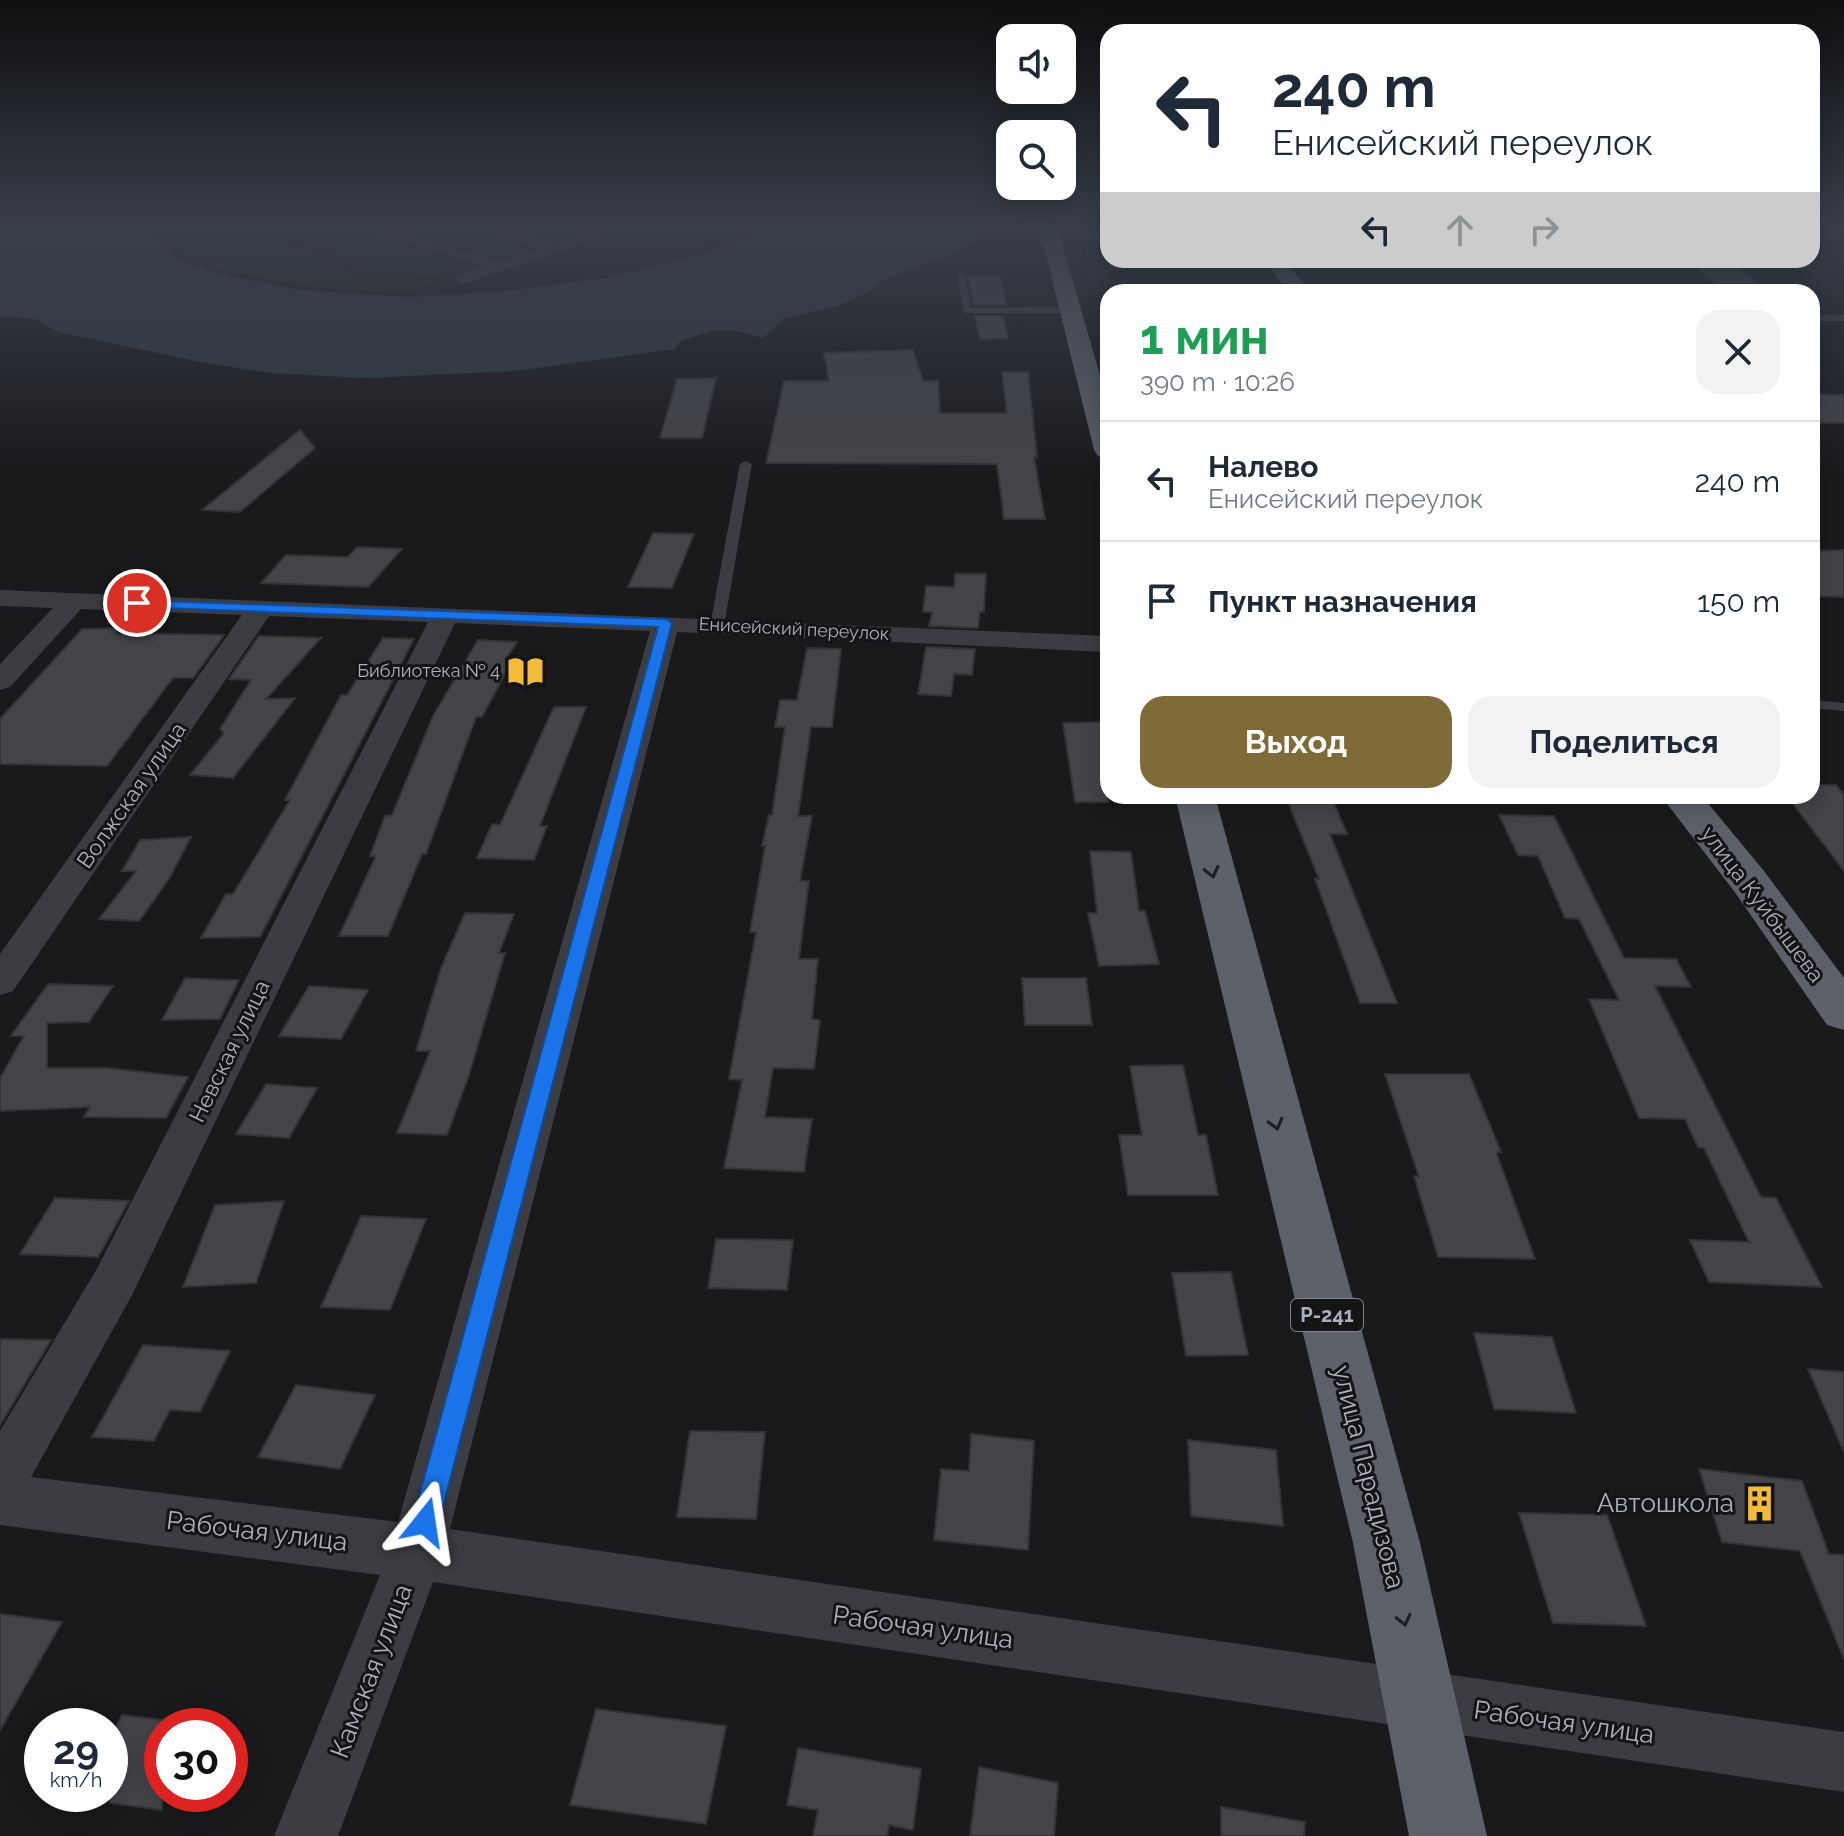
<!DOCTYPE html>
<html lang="ru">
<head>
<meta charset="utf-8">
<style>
	body { margin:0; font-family:Raleway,sans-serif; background:#f2f2f3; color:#1f2937; height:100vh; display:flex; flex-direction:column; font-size:30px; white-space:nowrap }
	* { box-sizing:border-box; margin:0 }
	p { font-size:26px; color:#747a83 }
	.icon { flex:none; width:44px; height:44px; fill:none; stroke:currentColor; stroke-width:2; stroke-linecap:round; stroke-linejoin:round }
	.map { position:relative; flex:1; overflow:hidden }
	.panel { position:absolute; left:1100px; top:284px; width:720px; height:520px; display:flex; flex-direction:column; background:#fff; border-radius:24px; box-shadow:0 4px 20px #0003 }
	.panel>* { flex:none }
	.hud { position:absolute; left:1100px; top:24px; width:720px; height:244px; border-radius:24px; box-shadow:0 4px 20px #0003; background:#fff; color:#1f2937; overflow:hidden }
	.buttons { position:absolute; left:996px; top:24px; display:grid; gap:16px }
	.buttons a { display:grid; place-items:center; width:80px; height:80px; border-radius:16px; background:#fff; box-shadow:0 4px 20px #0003; font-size:40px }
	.speed { position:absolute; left:24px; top:1708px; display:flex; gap:16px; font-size:40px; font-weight:700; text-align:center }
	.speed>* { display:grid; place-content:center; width:104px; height:104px; border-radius:50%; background:#fff; box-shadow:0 4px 20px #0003; line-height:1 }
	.speed small { font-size:20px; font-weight:400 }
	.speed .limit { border:12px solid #d22; background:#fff; color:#111 }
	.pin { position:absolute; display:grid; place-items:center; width:68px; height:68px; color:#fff; margin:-34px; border:4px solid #fff; border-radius:50%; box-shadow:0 2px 8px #0007 }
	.me { position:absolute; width:88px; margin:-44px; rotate:15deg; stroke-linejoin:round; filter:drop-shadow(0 0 6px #0008) }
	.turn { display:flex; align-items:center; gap:28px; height:168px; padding:0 40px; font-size:36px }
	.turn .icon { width:104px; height:104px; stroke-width:2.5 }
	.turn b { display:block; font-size:56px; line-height:68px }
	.lanes { display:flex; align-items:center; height:76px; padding:0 40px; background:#0003; justify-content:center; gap:40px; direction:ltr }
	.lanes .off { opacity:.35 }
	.round { display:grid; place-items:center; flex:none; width:84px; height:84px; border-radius:24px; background:#f2f2f3 }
	.headline { display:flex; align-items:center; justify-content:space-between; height:136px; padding:0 40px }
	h1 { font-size:48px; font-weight:700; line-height:60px; color:#1e9e55 }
	.button { display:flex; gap:16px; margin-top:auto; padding:16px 40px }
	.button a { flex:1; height:92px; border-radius:24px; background:#7f6b37; color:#fff; font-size:32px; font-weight:700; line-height:92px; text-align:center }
	.button a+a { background:#f2f2f3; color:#1f2937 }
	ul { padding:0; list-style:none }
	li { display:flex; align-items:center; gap:24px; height:120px; padding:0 40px; border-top:2px solid #e0e1e3 }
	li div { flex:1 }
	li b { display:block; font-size:30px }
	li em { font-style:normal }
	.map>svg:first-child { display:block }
	.green { fill:#202922 }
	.water { fill:#2e373f }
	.building { fill:#434448; stroke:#333337; stroke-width:2 }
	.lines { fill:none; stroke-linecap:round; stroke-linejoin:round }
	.service { fill:#3b3c42; fill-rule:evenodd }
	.minor { fill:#3b3c42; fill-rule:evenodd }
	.trunk { fill:#5d6068; fill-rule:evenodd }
	.oneway { stroke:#1f1f22 }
	.route { fill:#1a73e8; stroke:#114b97; stroke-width:2 }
	.labels { text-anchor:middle; stroke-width:6; stroke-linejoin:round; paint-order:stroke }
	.far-street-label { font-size:18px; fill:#abafbb; stroke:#141416 }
	.far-poi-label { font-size:18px; fill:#abafbb; stroke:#141416; text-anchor:end }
	.shield { fill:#141416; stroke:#7e808a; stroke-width:2 }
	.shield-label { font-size:20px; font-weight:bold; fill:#abafbb }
	.street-label { font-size:22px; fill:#abafbb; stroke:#141416 }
	.near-street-label { font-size:26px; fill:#abafbb; stroke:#141416 }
	.near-poi-label { font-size:26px; fill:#abafbb; stroke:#141416; text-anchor:end }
</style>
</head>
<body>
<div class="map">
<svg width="1844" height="1836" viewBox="0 0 1844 1836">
	<rect width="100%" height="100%" fill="#19191b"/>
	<g class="green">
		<path d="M 156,226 L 235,226 L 273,241 L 320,254 L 351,273 L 435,281 C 409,309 226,276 191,259 C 179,254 160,238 156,226 Z"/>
		<path d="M 246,226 L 607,226 L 445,279 L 360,271 L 331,252 L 286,241 Z"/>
		<path d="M 616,226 L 756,226 L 696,248 L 659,246 L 568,253 L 549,248 Z"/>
	</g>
	<path class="water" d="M 0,226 L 146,226 L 150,235 L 181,261 L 229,276 L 302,290 L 409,297 L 505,291 L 605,278 L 700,256 L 775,226 L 984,226 L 976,241 L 955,252 L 881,281 L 867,293 L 834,307 L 783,319 L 763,338 L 737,331 L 712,331 L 680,341 L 675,349 L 515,371 L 364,378 L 269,373 L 201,362 L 58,332 L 36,319 L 0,317 Z"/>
	<g class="building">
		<path d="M 1687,260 L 1727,260 L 1769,292 L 1726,292 Z"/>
		<path d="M 968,275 L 999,275 L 1007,305 L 974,305 Z"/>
		<path d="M 975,316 L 1003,316 L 1008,338 L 980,339 Z"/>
		<path d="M 913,350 L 923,381 L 938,381 L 940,413 L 1007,413 L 1002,372 L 1028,372 L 1037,457 L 1034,457 L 1045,519 L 1004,519 L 997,464 L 766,463 L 784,381 L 829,381 L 824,353 Z"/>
		<path d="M 716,378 L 702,438 L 660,438 L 677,379 Z"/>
		<path d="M 1812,394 L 1844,395 L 1844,423 L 1812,423 Z"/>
		<path d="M 300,430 L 315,448 L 240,512 L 202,510 Z"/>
		<path d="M 653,533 L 694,534 L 672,588 L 628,587 Z"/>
		<path d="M 357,547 L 402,549 L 368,587 L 261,583 L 286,555 L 348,557 Z"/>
		<path d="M 1844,550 L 1844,597 L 1812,596 L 1812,551 Z"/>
		<path d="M 955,574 L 986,574 L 984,612 L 980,612 L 978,628 L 929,626 L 932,612 L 923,612 L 926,586 L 954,587 Z"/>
		<path d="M 120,628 L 117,633 L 224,635 L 193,678 L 173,678 L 107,766 L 0,764 L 0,719 L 82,629 Z"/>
		<path d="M 259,636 L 321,638 L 266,699 L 295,698 L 233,778 L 190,775 L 224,733 L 220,729 L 251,680 L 229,679 Z"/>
		<path d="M 383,638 L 414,639 L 260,937 L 201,938 L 226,894 L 233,894 L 290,800 L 285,800 L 341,695 L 347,695 Z"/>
		<path d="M 478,640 L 517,642 L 506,659 L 513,659 L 482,717 L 476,717 L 426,854 L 422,854 L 388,936 L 339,936 L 376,856 L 370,856 L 385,816 L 392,815 L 433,716 Z"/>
		<path d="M 926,647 L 975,649 L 972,675 L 954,674 L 951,696 L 918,694 Z"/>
		<path d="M 807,648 L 841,649 L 832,727 L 811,727 L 798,816 L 812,816 L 800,881 L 809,881 L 799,959 L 818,959 L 812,1019 L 820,1020 L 814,1069 L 773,1068 L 765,1117 L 812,1119 L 804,1172 L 724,1168 L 742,1080 L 729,1079 L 756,932 L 750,932 L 765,846 L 762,846 L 769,815 L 772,815 L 785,727 L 775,727 L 780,700 L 797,700 Z"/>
		<path d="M 554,707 L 586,707 L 540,826 L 547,826 L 534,860 L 477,858 L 492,824 L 500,825 Z"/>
		<path d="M 1105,722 L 1108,802 L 1075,802 L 1063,723 Z"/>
		<path d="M 1812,785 L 1836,785 L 1844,795 L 1844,871 L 1787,796 L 1812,796 Z"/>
		<path d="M 1332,798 L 1347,834 L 1330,834 L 1397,1003 L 1360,1003 L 1315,879 L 1319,879 L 1287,800 Z"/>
		<path d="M 1499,815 L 1554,816 L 1624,958 L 1676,959 L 1691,987 L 1655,986 L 1761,1197 L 1776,1198 L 1822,1287 L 1709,1282 L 1690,1240 L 1749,1242 L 1704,1148 L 1698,1147 L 1685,1119 L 1639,1118 L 1589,999 L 1619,1000 L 1579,919 L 1565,918 L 1538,856 L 1518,855 Z"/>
		<path d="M 191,837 L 169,879 L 139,921 L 99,919 L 136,871 L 122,871 L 140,840 Z"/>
		<path d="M 1090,851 L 1131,852 L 1139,911 L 1145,911 L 1159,964 L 1099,966 L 1088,913 L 1097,913 Z"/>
		<path d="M 465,913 L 514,914 L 499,953 L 505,953 L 469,1075 L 447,1135 L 397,1133 L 430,1051 L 416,1051 L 441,968 Z"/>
		<path d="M 185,978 L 223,980 L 239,980 L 220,1019 L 162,1020 Z"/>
		<path d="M 1022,978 L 1086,978 L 1092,1025 L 1025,1025 Z"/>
		<path d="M 48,984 L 113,986 L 89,1022 L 47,1023 L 47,1068 L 107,1068 L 188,1077 L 166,1118 L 84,1117 L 90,1107 L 0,1111 L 0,1078 L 24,1036 L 11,1036 Z"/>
		<path d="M 309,986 L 368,990 L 341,1039 L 279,1036 Z"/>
		<path d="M 1183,1065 L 1198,1135 L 1206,1135 L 1218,1195 L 1128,1195 L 1119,1135 L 1142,1135 L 1130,1066 Z"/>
		<path d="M 1385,1074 L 1469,1074 L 1501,1152 L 1496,1152 L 1535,1259 L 1438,1257 L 1414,1176 L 1419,1177 Z"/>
		<path d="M 266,1084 L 317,1088 L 289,1138 L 236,1134 Z"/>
		<path d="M 55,1198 L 129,1201 L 98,1257 L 20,1254 Z"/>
		<path d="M 284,1201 L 256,1283 L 183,1287 L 215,1205 Z"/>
		<path d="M 361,1216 L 426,1219 L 390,1310 L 321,1307 Z"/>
		<path d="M 716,1239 L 793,1240 L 787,1290 L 708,1288 Z"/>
		<path d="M 1231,1272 L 1248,1355 L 1186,1356 L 1172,1273 Z"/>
		<path d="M 1474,1333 L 1552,1337 L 1576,1413 L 1494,1409 Z"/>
		<path d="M 0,1339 L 51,1340 L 0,1425 Z"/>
		<path d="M 143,1345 L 230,1351 L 200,1412 L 170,1410 L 154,1441 L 92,1437 Z"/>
		<path d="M 1808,1369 L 1844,1372 L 1844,1452 Z"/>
		<path d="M 296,1385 L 375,1395 L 340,1469 L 258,1457 Z"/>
		<path d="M 690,1431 L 765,1432 L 756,1519 L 677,1517 Z"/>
		<path d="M 971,1434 L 1034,1441 L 1028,1550 L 934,1540 L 941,1469 L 969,1471 Z"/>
		<path d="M 1188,1440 L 1276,1450 L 1283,1526 L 1191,1516 Z"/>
		<path d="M 1699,1469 L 1802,1481 L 1829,1554 L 1844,1555 L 1844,1659 L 1800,1551 L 1722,1542 Z"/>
		<path d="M 1519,1513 L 1607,1515 L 1646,1626 L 1553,1623 Z"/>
		<path d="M 0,1614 L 62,1622 L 0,1730 Z"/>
		<path d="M 596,1709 L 726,1726 L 706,1824 L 570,1805 Z"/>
		<path d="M 122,1715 L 162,1720 L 162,1810 L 110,1803 L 110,1739 Z"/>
		<path d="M 798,1748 L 921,1769 L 913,1830 L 889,1825 L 887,1836 L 813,1836 L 818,1810 L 787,1805 Z"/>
		<path d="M 979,1767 L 1058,1783 L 1054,1836 L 970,1836 Z"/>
		<path d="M 1221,1807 L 1305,1822 L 1304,1836 L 1221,1836 Z"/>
	</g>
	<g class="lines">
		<g class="service">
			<path d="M 961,272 L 965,275 L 971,308 L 1072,307 L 1076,310 L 1072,313 L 964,313 L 957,275 Z"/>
			<rect x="1812" y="315" width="32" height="6"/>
			<path d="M 746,461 L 752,464 L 724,626 L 717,630 L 710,626 L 740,464 Z"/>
			<path d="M 1812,700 L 1844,703 L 1844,711 L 1812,708 Z"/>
		</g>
		<g class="minor">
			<path d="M 344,226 L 369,226 L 502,261 L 539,249 L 458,226 L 485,226 L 556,243 L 609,226 L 632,226 L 463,284 L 454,279 L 457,275 L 485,266 Z"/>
			<path d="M 0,590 L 1108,636 L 1108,652 L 677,632 L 450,1529 L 1844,1732 L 1844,1792 L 433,1582 L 338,1836 L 274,1836 L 380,1575 L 0,1525 L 0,1431 L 98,1267 L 428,622 L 269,616 L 13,991 L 0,995 L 0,954 L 242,615 L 81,609 L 10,687 L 0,690 L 0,664 L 53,608 L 0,606 ZM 455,623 L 650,631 L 398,1522 L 31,1477 L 132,1295 Z"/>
		</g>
		<g class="trunk">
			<path d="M 1039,226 L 1057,226 L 1108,403 L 1108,458 L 1098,456 L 1094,450 Z"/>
			<path d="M 1265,260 L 1285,260 L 1310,292 L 1288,292 Z"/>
			<path d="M 1175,796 L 1215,796 L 1420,1543 L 1487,1836 L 1409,1836 L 1353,1543 Z"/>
			<path d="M 1661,796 L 1702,796 L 1764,871 L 1844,978 L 1844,1030 L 1827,1025 L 1734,891 Z"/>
		</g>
	</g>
	<defs><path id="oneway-chevron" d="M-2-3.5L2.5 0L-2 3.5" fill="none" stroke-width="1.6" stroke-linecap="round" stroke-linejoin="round" transform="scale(2)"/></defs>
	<g class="oneway">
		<use href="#oneway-chevron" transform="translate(1212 872) rotate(77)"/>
		<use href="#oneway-chevron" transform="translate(1276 1124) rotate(75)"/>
		<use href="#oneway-chevron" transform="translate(1404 1620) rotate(77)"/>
	</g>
	<linearGradient id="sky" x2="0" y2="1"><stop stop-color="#0e0e0f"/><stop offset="0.47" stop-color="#383e4a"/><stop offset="1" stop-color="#383e4a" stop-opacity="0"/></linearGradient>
	<rect width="1844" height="483" fill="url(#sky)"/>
	<path class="route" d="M 132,600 L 666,619 L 672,623 L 439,1522 L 435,1531 L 425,1535 L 416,1531 L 412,1522 L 658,627 L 137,607 L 130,603 Z"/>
	<defs>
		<symbol id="library-bare" viewBox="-9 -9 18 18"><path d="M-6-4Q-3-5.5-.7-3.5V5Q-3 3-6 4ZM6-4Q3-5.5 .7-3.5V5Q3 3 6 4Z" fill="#f4bb38" stroke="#141416" stroke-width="2.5" paint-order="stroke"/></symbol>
		<symbol id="building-bare" viewBox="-9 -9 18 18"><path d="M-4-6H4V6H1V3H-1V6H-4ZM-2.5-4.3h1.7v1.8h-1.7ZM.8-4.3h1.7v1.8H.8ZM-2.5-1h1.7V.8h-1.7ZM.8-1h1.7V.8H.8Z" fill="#f4bb38" stroke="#141416" stroke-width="2.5" paint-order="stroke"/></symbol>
	</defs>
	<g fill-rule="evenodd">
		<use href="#library-bare" x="500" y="646" width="51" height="51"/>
		<use href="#building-bare" x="1734" y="1478" width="51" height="51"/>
	</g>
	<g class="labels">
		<g class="far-street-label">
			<text transform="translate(794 629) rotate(3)" y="6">Енисейский переулок</text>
		</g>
		<g class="far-poi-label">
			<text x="500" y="677">Библиотека № 4</text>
		</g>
		<rect class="shield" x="1291" y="1299" width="72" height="32" rx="6"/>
		<g class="shield-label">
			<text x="1327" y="1322">Р-241</text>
		</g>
		<g class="street-label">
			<text transform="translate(131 795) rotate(-55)" y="8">Волжская улица</text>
			<text transform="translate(1763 904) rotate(53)" y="8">улица Куйбышева</text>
			<text transform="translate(229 1051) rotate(-64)" y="8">Невская улица</text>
		</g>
		<g class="near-street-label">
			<text transform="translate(1369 1477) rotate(76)" y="9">улица Парадизова</text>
			<text transform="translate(257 1531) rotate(7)" y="9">Рабочая улица</text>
			<text transform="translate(923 1627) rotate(8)" y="9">Рабочая улица</text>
			<text transform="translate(371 1671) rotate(-69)" y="9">Камская улица</text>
			<text transform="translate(1564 1722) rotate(8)" y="9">Рабочая улица</text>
		</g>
		<g class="near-poi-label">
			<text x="1734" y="1512">Автошкола</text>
		</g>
	</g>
</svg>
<div class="buttons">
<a><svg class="icon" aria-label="sound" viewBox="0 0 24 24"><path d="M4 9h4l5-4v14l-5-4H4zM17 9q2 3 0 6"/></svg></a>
<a><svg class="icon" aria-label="search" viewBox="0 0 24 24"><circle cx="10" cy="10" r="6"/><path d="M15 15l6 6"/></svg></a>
</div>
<div class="speed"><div>29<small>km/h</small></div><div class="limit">30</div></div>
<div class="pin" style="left:137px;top:603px;background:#d93025"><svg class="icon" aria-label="arrive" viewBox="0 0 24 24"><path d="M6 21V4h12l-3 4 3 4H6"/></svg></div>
<svg class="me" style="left:425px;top:1522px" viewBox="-20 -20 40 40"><path d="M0-17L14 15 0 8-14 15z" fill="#1a73e8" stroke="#fff" stroke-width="4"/></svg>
<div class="hud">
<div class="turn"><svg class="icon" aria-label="left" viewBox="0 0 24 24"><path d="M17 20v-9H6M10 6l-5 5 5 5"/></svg><div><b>240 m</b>Енисейский переулок</div></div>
<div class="lanes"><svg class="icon" aria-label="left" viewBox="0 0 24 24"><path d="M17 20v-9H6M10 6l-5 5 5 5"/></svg><svg class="icon off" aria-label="ahead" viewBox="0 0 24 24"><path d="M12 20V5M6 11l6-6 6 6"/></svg><svg class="icon off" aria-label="right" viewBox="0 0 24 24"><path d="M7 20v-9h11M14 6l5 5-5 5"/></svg></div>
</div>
<section class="panel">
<div class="headline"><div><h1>1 мин</h1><p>390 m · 10:26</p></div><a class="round"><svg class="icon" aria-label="close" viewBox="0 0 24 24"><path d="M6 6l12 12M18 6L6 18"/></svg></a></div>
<ul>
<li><svg class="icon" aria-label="left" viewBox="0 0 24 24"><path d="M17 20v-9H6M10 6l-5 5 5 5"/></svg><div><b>Налево</b><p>Енисейский переулок</p></div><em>240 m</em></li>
<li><svg class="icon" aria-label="arrive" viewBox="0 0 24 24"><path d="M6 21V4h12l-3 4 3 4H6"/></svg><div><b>Пункт назначения</b></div><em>150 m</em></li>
</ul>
<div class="button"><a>Выход</a><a>Поделиться</a></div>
</section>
</div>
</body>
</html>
